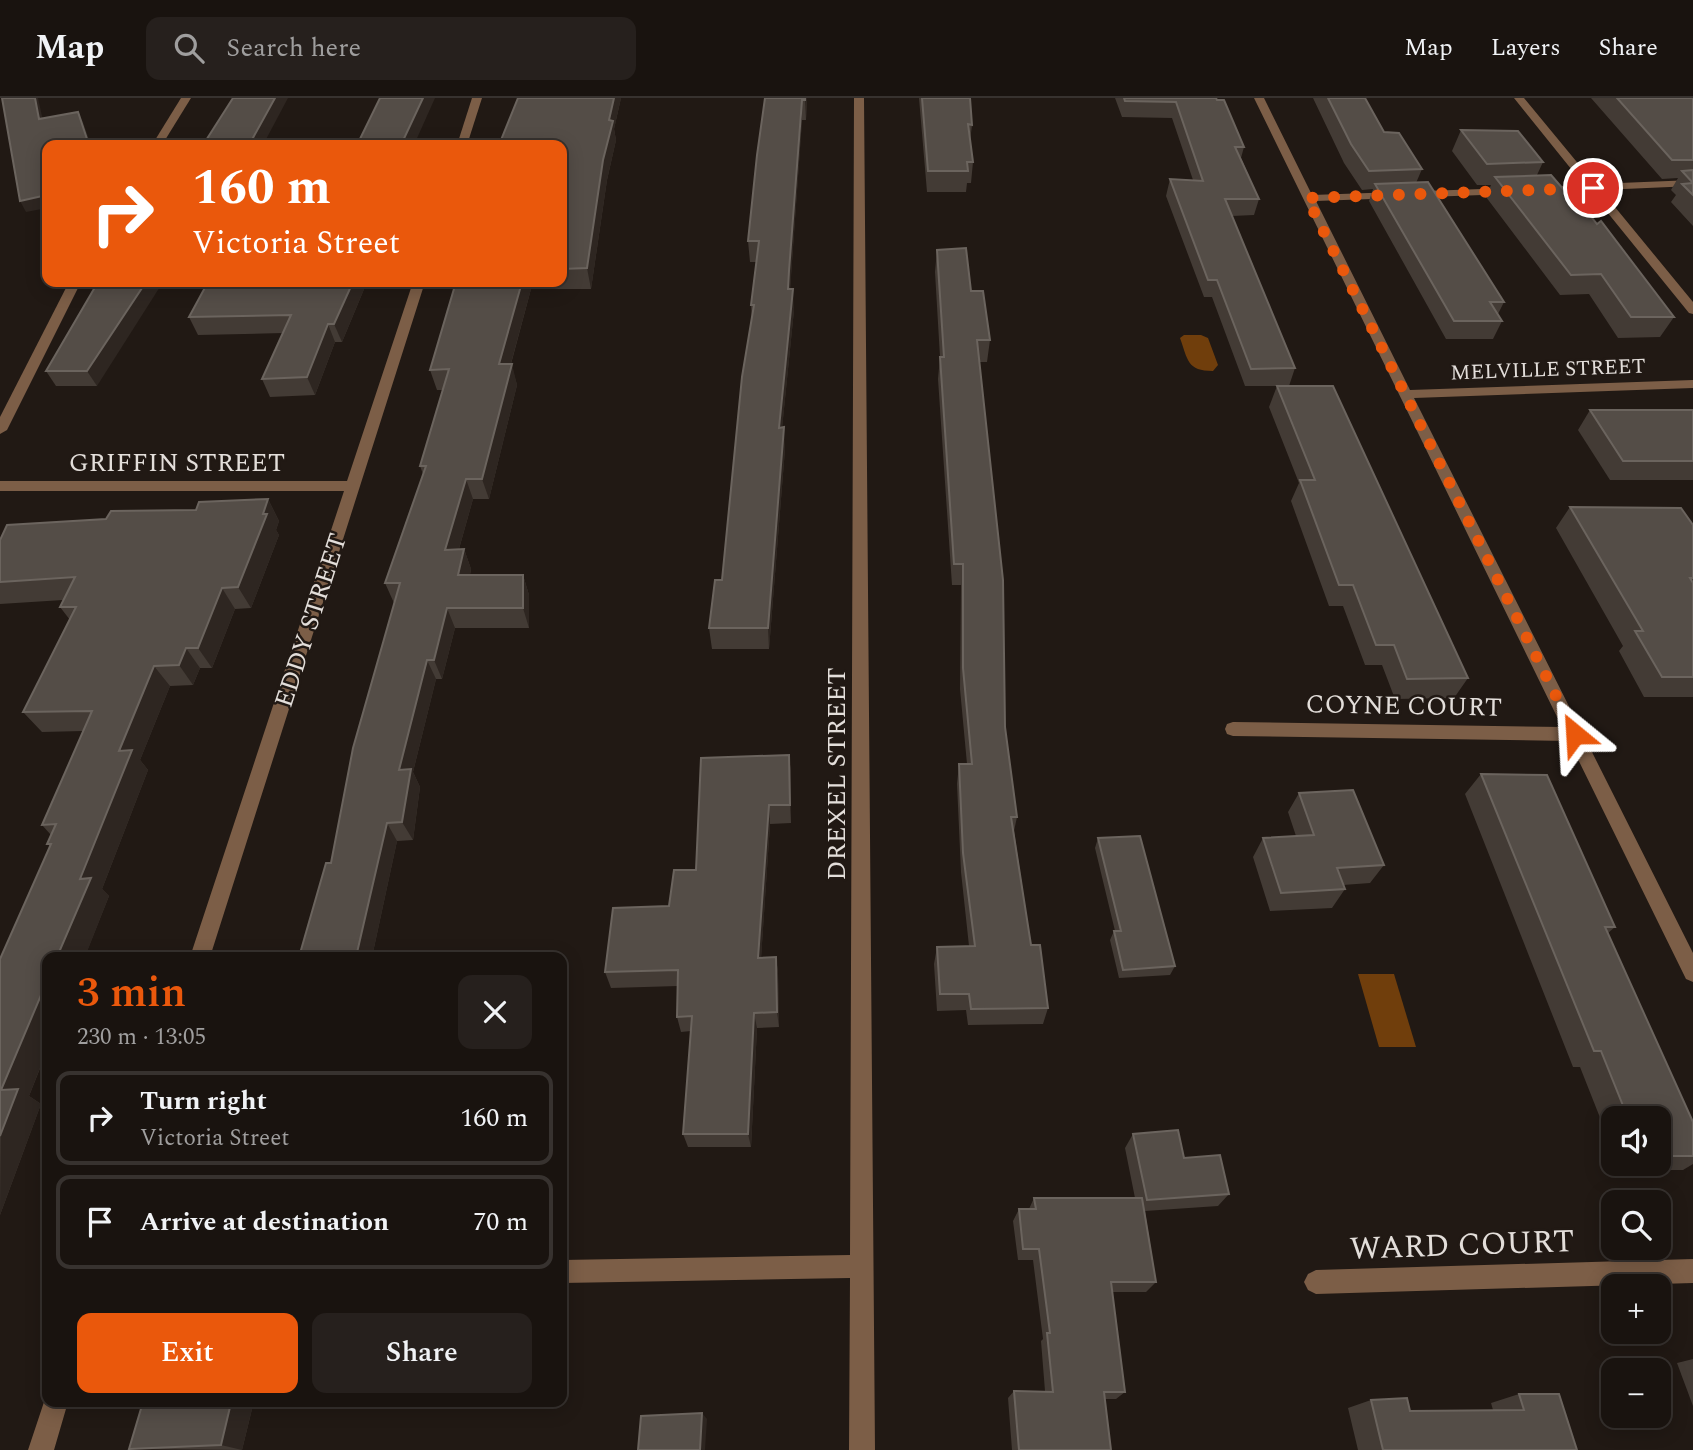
<!DOCTYPE html>
<html lang="en">
<head>
<meta charset="utf-8">
<style>
	body { margin:0; font-family:Spectral,serif; background:#26201d; color:#f1f3f6; height:100vh; display:flex; flex-direction:column; font-size:26px; white-space:nowrap }
	* { box-sizing:border-box; margin:0 }
	p { font-size:23px; color:#9f9e9e }
	.icon { flex:none; width:38px; height:38px; fill:none; stroke:currentColor; stroke-width:2; stroke-linecap:round; stroke-linejoin:round }
	.map { position:relative; flex:1; overflow:hidden }
	.sheet { position:absolute; left:42px; top:854px; width:525px; height:455px; display:flex; flex-direction:column; background:#19130f; border-radius:14px; box-shadow:0 4px 18px #0003,0 0 0 2px #37322f }
	.sheet>* { flex:none }
	.top-card { position:absolute; left:42px; top:42px; width:525px; height:147px; border-radius:14px; box-shadow:0 4px 18px #0003,0 0 0 2px #37322f; background:#ea580c; color:#fff; overflow:hidden }
	.buttons { position:absolute; left:1601px; top:1008px; display:grid; gap:14px }
	.buttons a { display:grid; place-items:center; width:70px; height:70px; border-radius:14px; background:#19130f; box-shadow:0 4px 18px #0003,0 0 0 2px #37322f; font-size:35px }
	.pin { position:absolute; display:grid; place-items:center; width:60px; height:60px; color:#fff; margin:-30px; border:4px solid #fff; border-radius:50%; box-shadow:0 2px 7px #0007 }
	.me { position:absolute; width:77px; margin:-38px; rotate:333deg; stroke-linejoin:round; filter:drop-shadow(0 0 5px #0008) }
	.turn { display:flex; align-items:center; gap:24px; height:147px; padding:0 35px; font-size:32px }
	.turn .icon { width:91px; height:91px; stroke-width:2.5 }
	.turn b { display:block; font-size:49px; line-height:60px }
	.round { display:grid; place-items:center; flex:none; width:74px; height:74px; border-radius:14px; background:#26201d }
	.headline { display:flex; align-items:center; justify-content:space-between; height:119px; padding:0 35px }
	h1 { font-size:42px; font-weight:600; line-height:52px; color:#ea580c }
	.cta { display:flex; gap:14px; margin-top:auto; padding:14px 35px }
	.cta a { flex:1; height:80px; border-radius:14px; background:#ea580c; color:#fff; font-size:28px; font-weight:600; line-height:80px; text-align:center }
	.cta a+a { background:#26201d; color:#f1f3f6 }
	ul { padding:0; list-style:none }
	li { display:flex; align-items:center; gap:21px; height:94px; margin:0 14px 10px; padding:0 21px; border:4px solid #37322f; border-radius:14px }
	li div { flex:1 }
	li b { display:block; font-size:26px }
	li em { font-style:normal }
	header { display:flex; align-items:center; gap:42px; box-sizing:border-box; height:98px; padding:0 35px; background:#19130f; border-bottom:2px solid #37322f }
	header strong { font-size:33px }
	nav { display:flex; gap:38px; margin-inline-start:auto; font-size:24px }
	.search { width:490px; height:63px; background:#26201d; display:flex; align-items:center; gap:18px; box-sizing:border-box; padding:0 24px; border-radius:14px; color:#9f9e9e; font-size:26px }
	.map>svg:first-child { display:block }
	.water { fill:#703e0c }
	.lines { fill:none; stroke-linecap:round; stroke-linejoin:round }
	.minor { fill:#7c5e47; fill-rule:evenodd }
	.wall { fill:#433b35 }
	.shaded-wall { fill:#2e2621 }
	.building { fill:#544d47; stroke:#6b645e; stroke-width:2 }
	.route { stroke:#ea580c; stroke-width:12; stroke-dasharray:0 21.6 }
	.labels { text-anchor:middle; stroke-width:5; stroke-linejoin:round; paint-order:stroke }
	.far-street-label { font-size:21px; fill:#e3deda; stroke:#211914 }
	.street-label { font-size:26px; fill:#e3deda; stroke:#211914 }
	.near-street-label { font-size:32px; fill:#e3deda; stroke:#211914 }
</style>
</head>
<body>
<header>
<strong>Map</strong>
<div class="search"><svg class="icon" aria-label="search" viewBox="0 0 24 24"><circle cx="10" cy="10" r="6"/><path d="M15 15l6 6"/></svg>Search here</div>
<nav><a>Map</a><a>Layers</a><a>Share</a></nav>
</header>
<div class="map">
<svg width="1693" height="1352" viewBox="0 0 1693 1352">
	<rect width="100%" height="100%" fill="#211914"/>
	<g class="water">
		<path d="M 1184,237 L 1201,237 L 1208,240 L 1218,267 L 1213,273 C 1187,273 1188,262 1180,240 Z"/>
		<path d="M 1358,876 L 1394,876 L 1416,949 L 1379,949 Z"/>
	</g>
	<g class="lines">
		<g class="minor">
			<path d="M 181,0 L 191,0 L 162,47 L 152,47 Z"/>
			<path d="M 472,0 L 482,0 L 467,47 L 457,47 Z"/>
			<path d="M 854,0 L 864,0 L 875,1352 L 849,1352 L 850,1180 L 562,1185 L 562,1162 L 850,1157 Z"/>
			<path d="M 1254,0 L 1264,0 L 1312,97 L 1510,90 L 1515,93 L 1510,96 L 1316,103 L 1410,292 L 1693,282 L 1693,290 L 1414,300 L 1693,855 L 1693,884 L 1686,881 L 1569,643 L 1233,638 L 1227,636 L 1225,631 L 1227,626 L 1233,624 L 1562,629 Z"/>
			<path d="M 1514,0 L 1524,0 L 1595,86 L 1693,82 L 1693,88 L 1601,92 L 1693,204 L 1693,216 L 1689,215 L 1590,93 L 1534,94 L 1534,90 L 1538,89 L 1584,87 Z"/>
			<path d="M 69,184 L 81,184 L 7,332 L 0,336 L 0,319 Z"/>
			<path d="M 413,184 L 425,184 L 210,859 L 190,859 L 344,393 L 0,393 L 0,383 L 347,383 Z"/>
			<path d="M 1693,1161 L 1693,1185 L 1316,1196 L 1308,1192 L 1304,1184 L 1308,1176 L 1316,1172 Z"/>
			<path d="M 47,1295 L 47,1304 L 68,1304 L 54,1352 L 28,1352 Z"/>
		</g>
	</g>
	<g class="wall">
		<path d="M 518,0 L 621,0 L 614,31 L 616,42 L 607,82 L 591,191 L 531,191 L 511,266 L 517,287 L 489,401 L 473,401 L 459,451 L 464,451 L 471,471 L 470,477 L 523,477 L 529,497 L 529,530 L 455,530 L 442,581 L 436,581 L 413,674 L 420,689 L 413,742 L 397,743 L 372,859 L 299,859 L 331,765 L 394,505 L 385,485 L 423,376 L 420,368 L 443,292 L 437,292 L 430,272 L 456,184 L 562,184 L 562,47 Z"/>
		<path d="M 765,0 L 807,0 L 806,22 L 802,22 L 790,191 L 794,212 L 782,330 L 785,351 L 769,551 L 712,551 L 709,530 L 722,482 L 752,222 L 751,207 L 756,164 L 750,164 L 748,143 Z"/>
		<path d="M 919,0 L 970,0 L 972,27 L 970,43 L 973,64 L 971,85 L 967,85 L 966,94 L 927,94 Z"/>
		<path d="M 1115,0 L 1216,0 L 1244,49 L 1241,60 L 1259,101 L 1254,117 L 1232,118 L 1295,270 L 1289,288 L 1245,288 L 1212,199 L 1204,199 L 1166,98 L 1170,81 L 1193,82 L 1172,20 L 1122,19 Z"/>
		<path d="M 1313,0 L 1365,0 L 1384,34 L 1422,71 L 1416,85 L 1504,204 L 1498,216 L 1502,223 L 1493,241 L 1446,241 L 1369,103 L 1373,91 L 1362,92 L 1344,65 Z"/>
		<path d="M 1591,0 L 1693,0 L 1693,128 L 1671,104 L 1676,97 L 1671,92 L 1678,80 L 1662,81 Z"/>
		<path d="M 1461,32 L 1543,64 L 1537,77 L 1564,92 L 1597,126 L 1674,219 L 1660,239 L 1618,240 L 1589,196 L 1560,197 L 1486,99 L 1491,87 L 1477,87 L 1452,53 Z"/>
		<path d="M 937,152 L 971,193 L 990,242 L 987,264 L 980,264 L 1005,629 L 1017,719 L 1014,733 L 1031,847 L 1048,910 L 1043,926 L 968,927 L 966,912 L 937,913 L 934,866 L 937,849 L 969,848 L 961,774 L 957,686 L 959,666 L 967,666 L 960,591 L 961,487 L 952,487 L 938,281 L 940,259 L 935,174 Z"/>
		<path d="M 98,184 L 97,288 L 56,288 L 46,273 Z"/>
		<path d="M 208,184 L 367,184 L 342,244 L 335,244 L 315,297 L 270,299 L 262,281 L 283,235 L 198,237 L 189,219 Z"/>
		<path d="M 1277,288 L 1468,580 L 1454,600 L 1395,601 L 1382,567 L 1365,567 L 1343,508 L 1329,508 L 1291,403 L 1299,385 L 1269,309 Z"/>
		<path d="M 1590,312 L 1693,312 L 1693,382 L 1610,382 L 1578,332 Z"/>
		<path d="M 268,401 L 279,423 L 276,432 L 279,437 L 251,510 L 235,511 L 212,570 L 200,570 L 193,587 L 170,588 L 140,662 L 148,672 L 102,791 L 109,798 L 29,998 L 41,1006 L 0,1117 L 0,861 L 50,748 L 47,746 L 51,737 L 42,727 L 83,633 L 42,634 L 23,614 L 70,522 L 60,509 L 63,502 L 0,506 L 0,442 L 106,421 L 196,412 Z"/>
		<path d="M 1570,409 L 1693,427 L 1693,599 L 1644,599 L 1619,553 L 1623,548 L 1556,430 Z"/>
		<path d="M 789,657 L 791,676 L 791,725 L 770,726 L 761,860 L 776,859 L 778,875 L 779,929 L 757,930 L 751,1049 L 688,1049 L 683,1036 L 691,933 L 681,934 L 677,919 L 678,888 L 611,890 L 605,874 L 669,808 Z"/>
		<path d="M 1481,676 L 1615,829 L 1608,835 L 1693,1024 L 1693,1066 L 1683,1072 L 1620,1072 L 1618,1066 L 1659,1066 L 1659,1020 L 1614,1020 L 1614,1055 L 1580,969 L 1573,969 L 1465,696 Z"/>
		<path d="M 1299,695 L 1384,767 L 1370,785 L 1343,787 L 1345,791 L 1332,810 L 1270,813 L 1253,759 L 1263,740 L 1296,738 L 1288,714 Z"/>
		<path d="M 1098,740 L 1175,868 L 1170,877 L 1119,880 L 1110,842 L 1114,833 L 1115,833 L 1095,750 Z"/>
		<path d="M 1133,1036 L 1184,1060 L 1229,1096 L 1218,1108 L 1145,1113 L 1156,1184 L 1146,1194 L 1112,1194 L 1125,1294 L 1116,1301 L 1105,1301 L 1111,1352 L 1012,1352 L 1008,1300 L 1014,1293 L 1045,1293 L 1041,1243 L 1043,1241 L 1033,1162 L 1018,1162 L 1013,1123 L 1019,1111 L 1029,1111 L 1034,1100 L 1135,1100 L 1125,1050 Z"/>
		<path d="M 1693,1261 L 1693,1308 L 1677,1265 Z"/>
		<path d="M 1519,1296 L 1577,1352 L 1358,1352 L 1348,1310 L 1371,1302 L 1410,1313 L 1493,1312 L 1491,1305 Z"/>
		<path d="M 143,1304 L 301,1304 L 300,1309 L 252,1311 L 242,1352 L 129,1351 Z"/>
	</g>
	<g class="shaded-wall">
		<path d="M 35,0 L 38,0 L 45,32 L 39,21 Z"/>
		<path d="M 275,0 L 288,0 L 263,47 L 249,47 Z"/>
		<path d="M 423,0 L 435,0 L 414,47 L 401,47 Z"/>
		<path d="M 614,0 L 621,0 L 614,31 L 616,42 L 607,82 L 591,191 L 587,170 L 609,22 Z"/>
		<path d="M 805,0 L 807,0 L 806,22 L 805,2 Z"/>
		<path d="M 802,2 L 802,22 L 790,194 L 788,191 L 789,173 Z"/>
		<path d="M 78,14 L 83,24 L 91,47 L 89,47 Z"/>
		<path d="M 47,97 L 47,110 L 26,114 L 20,103 Z"/>
		<path d="M 146,184 L 163,184 L 97,288 L 87,273 Z"/>
		<path d="M 353,184 L 367,184 L 342,244 L 334,226 Z"/>
		<path d="M 522,184 L 529,184 L 531,191 L 505,287 L 499,266 Z"/>
		<path d="M 793,191 L 794,212 L 780,351 L 779,330 Z"/>
		<path d="M 328,226 L 335,244 L 315,297 L 307,279 Z"/>
		<path d="M 512,266 L 517,287 L 489,401 L 482,381 Z"/>
		<path d="M 784,329 L 785,351 L 769,551 L 768,530 Z"/>
		<path d="M 466,381 L 473,401 L 453,472 L 445,452 Z"/>
		<path d="M 268,401 L 279,423 L 276,432 L 279,437 L 251,510 L 238,489 Z"/>
		<path d="M 464,451 L 471,471 L 465,497 L 458,477 Z"/>
		<path d="M 523,477 L 529,497 L 529,530 L 523,510 Z"/>
		<path d="M 222,490 L 235,511 L 212,570 L 198,550 Z"/>
		<path d="M 447,510 L 455,530 L 442,581 L 434,562 Z"/>
		<path d="M 186,550 L 200,570 L 193,587 L 179,567 Z"/>
		<path d="M 427,562 L 436,581 L 413,674 L 420,689 L 413,742 L 402,724 L 399,672 Z"/>
		<path d="M 154,568 L 170,588 L 140,662 L 148,672 L 102,791 L 109,798 L 85,859 L 57,859 L 80,781 L 119,653 Z"/>
		<path d="M 789,657 L 791,676 L 791,725 L 790,707 Z"/>
		<path d="M 769,707 L 770,726 L 760,876 L 758,860 Z"/>
		<path d="M 387,725 L 397,743 L 372,859 L 356,859 Z"/>
		<path d="M 776,859 L 778,875 L 779,929 L 777,914 Z"/>
		<path d="M 47,883 L 47,952 L 29,998 L 41,1006 L 0,1117 L 1,992 Z"/>
		<path d="M 754,915 L 757,930 L 751,1049 L 748,1036 Z"/>
		<path d="M 283,1304 L 301,1304 L 300,1309 Z"/>
		<path d="M 231,1305 L 252,1311 L 242,1352 L 221,1347 Z"/>
		<path d="M 702,1315 L 707,1321 L 705,1352 L 700,1352 Z"/>
	</g>
	<g class="building">
		<path d="M 2,0 L 35,0 L 39,21 L 78,14 L 89,47 L 47,47 L 47,97 L 20,103 Z"/>
		<path d="M 233,0 L 275,0 L 249,47 L 203,47 Z"/>
		<path d="M 380,0 L 423,0 L 401,47 L 357,47 Z"/>
		<path d="M 518,0 L 614,0 L 609,22 L 613,23 L 603,62 L 587,170 L 562,171 L 562,47 L 499,47 Z"/>
		<path d="M 765,0 L 805,0 L 805,2 L 802,2 L 789,173 L 788,191 L 793,191 L 779,330 L 784,329 L 768,530 L 709,530 L 715,482 L 722,482 L 742,279 L 754,207 L 751,207 L 759,143 L 748,143 L 757,57 Z"/>
		<path d="M 922,0 L 970,0 L 972,27 L 968,26 L 973,64 L 967,64 L 968,73 L 928,73 Z"/>
		<path d="M 1124,0 L 1216,0 L 1217,2 L 1224,2 L 1244,49 L 1235,49 L 1259,101 L 1225,101 L 1295,270 L 1251,271 L 1217,182 L 1208,182 L 1170,81 L 1203,83 L 1176,4 L 1125,3 Z"/>
		<path d="M 1328,0 L 1365,0 L 1384,34 L 1399,35 L 1422,71 L 1369,73 L 1351,46 Z"/>
		<path d="M 1617,0 L 1693,0 L 1693,62 L 1672,62 Z"/>
		<path d="M 1461,32 L 1518,33 L 1543,64 L 1487,66 Z"/>
		<path d="M 1693,72 L 1693,85 L 1682,73 Z"/>
		<path d="M 1551,77 L 1564,92 L 1570,92 L 1597,126 L 1601,123 L 1674,219 L 1631,219 L 1601,176 L 1571,177 L 1495,79 Z"/>
		<path d="M 1428,84 L 1504,204 L 1490,204 L 1502,223 L 1454,223 L 1375,86 Z"/>
		<path d="M 1693,85 L 1693,97 L 1682,86 Z"/>
		<path d="M 966,150 L 971,193 L 983,193 L 990,242 L 977,242 L 1003,482 L 1005,629 L 1017,719 L 1011,719 L 1031,847 L 1040,847 L 1048,910 L 971,911 L 969,896 L 940,896 L 937,849 L 975,848 L 963,755 L 959,666 L 972,666 L 963,570 L 963,466 L 954,466 L 940,259 L 944,259 L 937,152 Z"/>
		<path d="M 98,184 L 146,184 L 87,273 L 46,273 Z"/>
		<path d="M 208,184 L 353,184 L 334,226 L 328,226 L 307,279 L 262,281 L 291,217 L 189,219 Z"/>
		<path d="M 456,184 L 522,184 L 499,266 L 512,266 L 482,381 L 466,381 L 445,452 L 464,451 L 458,477 L 523,477 L 523,510 L 447,510 L 434,562 L 427,562 L 399,672 L 411,671 L 402,724 L 387,725 L 356,859 L 299,859 L 326,765 L 331,765 L 353,650 L 400,485 L 385,485 L 426,368 L 420,368 L 449,271 L 430,272 Z"/>
		<path d="M 1277,288 L 1333,288 L 1468,580 L 1407,581 L 1394,547 L 1376,547 L 1353,487 L 1339,487 L 1300,382 L 1315,382 Z"/>
		<path d="M 1590,312 L 1693,312 L 1693,363 L 1623,363 Z"/>
		<path d="M 268,401 L 263,416 L 267,416 L 238,489 L 222,490 L 198,550 L 186,550 L 179,567 L 154,568 L 119,653 L 132,652 L 80,781 L 91,780 L 57,859 L 47,859 L 47,883 L 1,992 L 18,991 L 0,1038 L 0,861 L 51,746 L 47,746 L 56,726 L 42,727 L 92,613 L 23,614 L 76,509 L 60,509 L 75,479 L 0,484 L 0,442 L 7,427 L 106,421 L 111,413 L 196,412 L 199,404 Z"/>
		<path d="M 1570,409 L 1681,410 L 1693,427 L 1693,480 L 1690,480 L 1693,485 L 1693,579 L 1662,579 L 1635,533 L 1643,533 Z"/>
		<path d="M 789,657 L 790,707 L 769,707 L 758,860 L 776,859 L 777,914 L 754,915 L 748,1036 L 683,1036 L 692,918 L 677,919 L 678,872 L 605,874 L 613,810 L 669,808 L 674,772 L 696,772 L 701,660 Z"/>
		<path d="M 1481,676 L 1547,677 L 1615,829 L 1605,829 L 1693,1024 L 1693,1058 L 1659,1058 L 1659,1020 L 1628,1020 L 1601,953 L 1594,953 Z"/>
		<path d="M 1353,692 L 1384,767 L 1337,770 L 1345,791 L 1281,795 L 1263,740 L 1314,737 L 1299,695 Z"/>
		<path d="M 1140,738 L 1175,868 L 1123,872 L 1114,833 L 1121,833 L 1098,740 Z"/>
		<path d="M 1178,1032 L 1184,1060 L 1220,1057 L 1229,1096 L 1147,1102 L 1133,1036 Z"/>
		<path d="M 1034,1100 L 1142,1100 L 1156,1184 L 1111,1184 L 1125,1294 L 1104,1294 L 1111,1352 L 1019,1352 L 1014,1293 L 1053,1294 L 1047,1235 L 1050,1235 L 1039,1151 L 1023,1151 L 1019,1111 L 1036,1111 Z"/>
		<path d="M 1519,1296 L 1559,1296 L 1577,1352 L 1383,1352 L 1371,1302 L 1407,1300 L 1410,1313 L 1524,1312 Z"/>
		<path d="M 143,1304 L 259,1304 L 231,1305 L 221,1347 L 129,1351 Z"/>
		<path d="M 702,1315 L 700,1352 L 638,1352 L 641,1318 Z"/>
	</g>
	<g class="lines">
		<path class="route" d="M 1575,636 L 1307,100 L 1593,90"/>
	</g>
	<g class="labels">
		<g class="far-street-label">
			<text transform="translate(1548 271) rotate(-2)" y="7">MELVILLE STREET</text>
		</g>
		<g class="street-label">
			<text x="177" y="373">GRIFFIN STREET</text>
			<text transform="translate(310 522) rotate(-72)" y="9">EDDY STREET</text>
			<text transform="translate(1404 607) rotate(1)" y="9">COYNE COURT</text>
			<text transform="translate(836 676) rotate(-90)" y="9">DREXEL STREET</text>
		</g>
		<g class="near-street-label">
			<text transform="translate(1462 1146) rotate(-2)" y="11">WARD COURT</text>
		</g>
	</g>
</svg>
<div class="buttons">
<a><svg class="icon" aria-label="sound" viewBox="0 0 24 24"><path d="M4 9h4l5-4v14l-5-4H4zM17 9q2 3 0 6"/></svg></a>
<a><svg class="icon" aria-label="search" viewBox="0 0 24 24"><circle cx="10" cy="10" r="6"/><path d="M15 15l6 6"/></svg></a>
<a>+</a>
<a>−</a>
</div>
<div class="pin" style="left:1593px;top:90px;background:#d93025"><svg class="icon" aria-label="arrive" viewBox="0 0 24 24"><path d="M6 21V4h12l-3 4 3 4H6"/></svg></div>
<svg class="me" style="left:1575px;top:636px" viewBox="-20 -20 40 40"><path d="M0-17L14 15 0 8-14 15z" fill="#ea580c" stroke="#fff" stroke-width="4"/></svg>
<div class="top-card">
<div class="turn"><svg class="icon" aria-label="right" viewBox="0 0 24 24"><path d="M7 20v-9h11M14 6l5 5-5 5"/></svg><div><b>160 m</b>Victoria Street</div></div>
</div>
<section class="sheet">
<div class="headline"><div><h1>3 min</h1><p>230 m · 13:05</p></div><a class="round"><svg class="icon" aria-label="close" viewBox="0 0 24 24"><path d="M6 6l12 12M18 6L6 18"/></svg></a></div>
<ul>
<li><svg class="icon" aria-label="right" viewBox="0 0 24 24"><path d="M7 20v-9h11M14 6l5 5-5 5"/></svg><div><b>Turn right</b><p>Victoria Street</p></div><em>160 m</em></li>
<li><svg class="icon" aria-label="arrive" viewBox="0 0 24 24"><path d="M6 21V4h12l-3 4 3 4H6"/></svg><div><b>Arrive at destination</b></div><em>70 m</em></li>
</ul>
<div class="cta"><a>Exit</a><a>Share</a></div>
</section>
</div>
</body>
</html>
